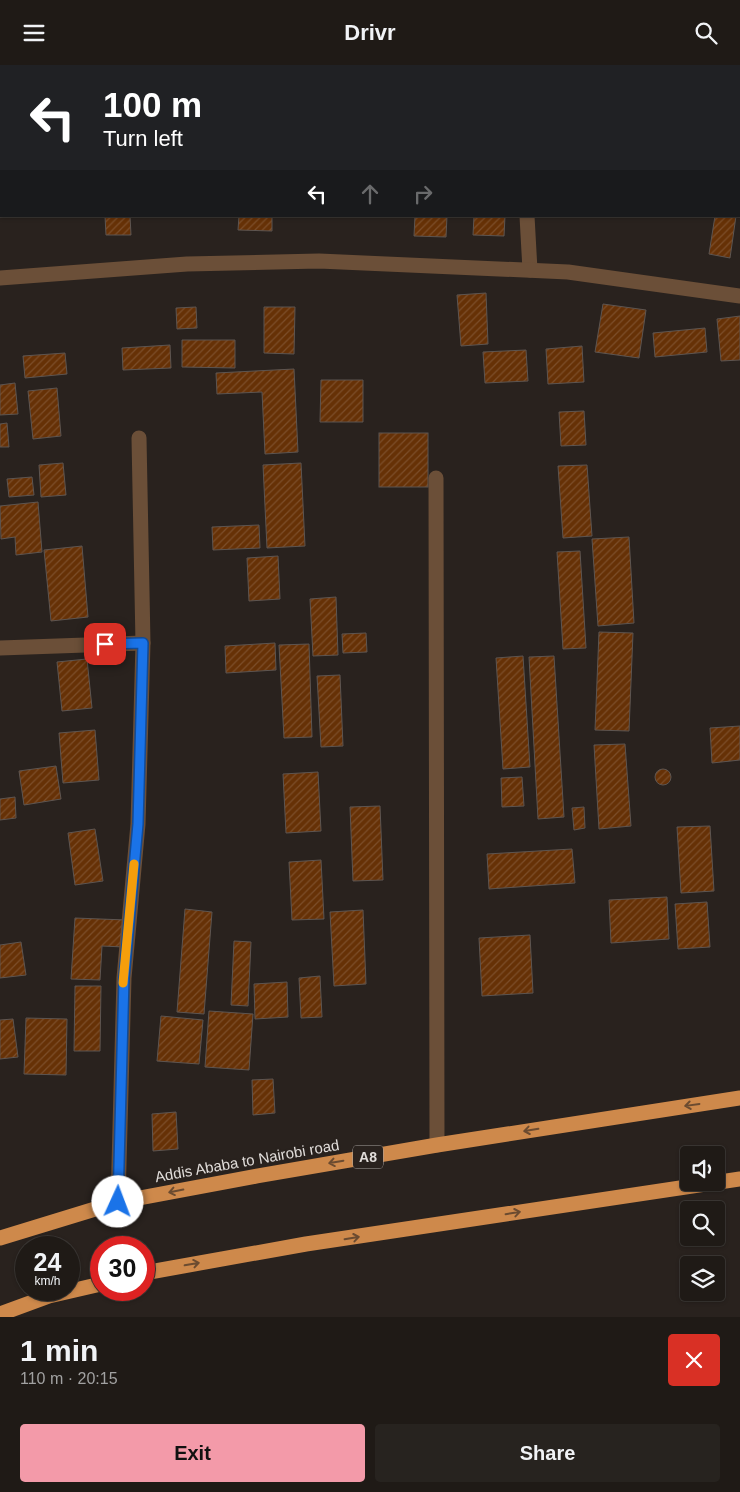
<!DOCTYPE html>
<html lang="en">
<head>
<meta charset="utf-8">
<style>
	body { margin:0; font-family:Helvetica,sans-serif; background:#27231f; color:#f1f3f6; height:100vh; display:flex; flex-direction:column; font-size:19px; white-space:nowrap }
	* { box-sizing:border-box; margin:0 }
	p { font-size:16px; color:#a1a1a1 }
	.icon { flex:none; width:28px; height:28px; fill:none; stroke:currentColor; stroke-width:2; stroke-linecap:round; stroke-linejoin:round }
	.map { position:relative; height:1252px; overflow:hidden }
	.details { display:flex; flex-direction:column; background:#1f1a16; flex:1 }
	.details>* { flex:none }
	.top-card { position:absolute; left:0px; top:0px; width:740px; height:152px; box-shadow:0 1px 4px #0004,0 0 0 1px #3c3835; background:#202124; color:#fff; overflow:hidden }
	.fabs { position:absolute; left:680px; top:1081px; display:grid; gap:10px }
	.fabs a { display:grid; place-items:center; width:45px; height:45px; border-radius:5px; background:#1f1a16; box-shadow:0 1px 4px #0004,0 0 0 1px #3c3835; font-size:25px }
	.speed { position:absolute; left:15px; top:1171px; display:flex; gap:10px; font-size:25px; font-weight:700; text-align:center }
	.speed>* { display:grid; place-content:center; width:65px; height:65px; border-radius:50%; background:#1f1a16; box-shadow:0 1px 4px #0004,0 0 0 1px #3c3835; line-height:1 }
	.speed small { font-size:12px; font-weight:400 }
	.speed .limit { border:8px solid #d22; background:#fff; color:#111 }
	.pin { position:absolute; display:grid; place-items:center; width:42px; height:42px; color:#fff; margin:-21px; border-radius:10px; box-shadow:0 2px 8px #0006 }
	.me { position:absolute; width:55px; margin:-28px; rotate:2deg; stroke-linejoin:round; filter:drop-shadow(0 0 4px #0008) }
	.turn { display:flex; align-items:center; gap:18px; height:105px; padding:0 20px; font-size:22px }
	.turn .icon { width:65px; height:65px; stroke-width:2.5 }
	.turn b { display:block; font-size:35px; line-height:42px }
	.lanes { display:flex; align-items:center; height:48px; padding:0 20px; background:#0003; justify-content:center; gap:25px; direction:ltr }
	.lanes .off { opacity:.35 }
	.round { display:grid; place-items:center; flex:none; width:52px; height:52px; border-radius:5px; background:#27231f }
	.headline { display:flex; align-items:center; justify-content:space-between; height:85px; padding:0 20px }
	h1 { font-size:30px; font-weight:800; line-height:38px }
	.primary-button { display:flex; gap:10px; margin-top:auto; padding:10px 20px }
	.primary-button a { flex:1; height:58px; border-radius:5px; background:#f39aa9; color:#111; font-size:20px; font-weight:800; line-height:58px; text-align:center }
	.primary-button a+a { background:#27231f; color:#f1f3f6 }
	header { display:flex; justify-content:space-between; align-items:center; height:65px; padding:0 20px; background:#1f1a16; font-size:22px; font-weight:800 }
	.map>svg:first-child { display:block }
	.building { fill:url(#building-hatch); stroke:#5d5551 }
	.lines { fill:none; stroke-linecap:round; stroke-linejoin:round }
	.street { stroke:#6b4f38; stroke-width:15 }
	.highway { stroke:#ce894b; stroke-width:15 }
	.oneway { stroke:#6b4b30 }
	.route-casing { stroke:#114b97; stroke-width:12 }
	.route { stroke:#1a73e8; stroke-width:9 }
	.slow { stroke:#f59e0b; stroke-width:9 }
	.labels { text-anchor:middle; stroke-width:4; stroke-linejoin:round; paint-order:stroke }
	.shield { fill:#29221e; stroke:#a9a4a1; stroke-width:1 }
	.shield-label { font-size:14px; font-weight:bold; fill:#e0dcd9 }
	.street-label { font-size:15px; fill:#e0dcd9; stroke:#29221e }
</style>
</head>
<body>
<header><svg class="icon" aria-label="menu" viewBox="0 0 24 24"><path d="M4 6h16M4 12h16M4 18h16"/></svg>Drivr<svg class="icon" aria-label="search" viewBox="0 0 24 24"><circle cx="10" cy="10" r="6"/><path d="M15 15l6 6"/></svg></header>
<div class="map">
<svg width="740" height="1252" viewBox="0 0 740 1252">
	<defs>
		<pattern id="building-hatch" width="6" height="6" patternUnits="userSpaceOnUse" patternTransform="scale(1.25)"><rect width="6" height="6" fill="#663106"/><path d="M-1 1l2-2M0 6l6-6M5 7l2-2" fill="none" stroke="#7c4e2a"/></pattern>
	</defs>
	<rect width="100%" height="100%" fill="#29221e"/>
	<g class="building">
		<path d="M 105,151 L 130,151 L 131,170 L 106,170 Z"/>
		<path d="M 239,151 L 272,151 L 272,166 L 238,165 Z"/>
		<path d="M 415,151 L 447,151 L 446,172 L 414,171 Z"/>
		<path d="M 474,151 L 505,151 L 504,171 L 473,170 Z"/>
		<path d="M 715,151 L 736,151 L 730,193 L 709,189 Z"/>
		<path d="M 486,228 L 488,279 L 461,281 L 457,230 Z"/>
		<path d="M 603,239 L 646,245 L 639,293 L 595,287 Z"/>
		<path d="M 196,242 L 197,263 L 177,264 L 176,243 Z"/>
		<path d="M 264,242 L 295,242 L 294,289 L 264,288 Z"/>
		<path d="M 740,251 L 740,295 L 721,296 L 717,254 Z"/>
		<path d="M 705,263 L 707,287 L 655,292 L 653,268 Z"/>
		<path d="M 182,275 L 235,275 L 235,303 L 182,302 Z"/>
		<path d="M 170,280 L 171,303 L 123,305 L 122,283 Z"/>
		<path d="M 582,281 L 584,317 L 548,319 L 546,284 Z"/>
		<path d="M 526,285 L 528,316 L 485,318 L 483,287 Z"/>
		<path d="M 65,288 L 67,309 L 25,313 L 23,291 Z"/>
		<path d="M 294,304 L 298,387 L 265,389 L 262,327 L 217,329 L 216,308 Z"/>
		<path d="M 321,315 L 363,315 L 363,357 L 320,357 Z"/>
		<path d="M 15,318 L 18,349 L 0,350 L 0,320 Z"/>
		<path d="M 57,323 L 61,371 L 33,374 L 28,326 Z"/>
		<path d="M 584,346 L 586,380 L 561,381 L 559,347 Z"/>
		<path d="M 7,358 L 9,382 L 0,382 L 0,359 Z"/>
		<rect x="379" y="368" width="49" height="54"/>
		<path d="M 63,398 L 66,430 L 41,432 L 39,400 Z"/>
		<path d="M 301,398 L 305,481 L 267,483 L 263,400 Z"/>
		<path d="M 587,400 L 592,471 L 563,473 L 558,401 Z"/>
		<path d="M 32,412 L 34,430 L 9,432 L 7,414 Z"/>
		<path d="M 38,437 L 42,487 L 16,490 L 15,472 L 1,474 L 0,441 Z"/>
		<path d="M 259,460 L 260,483 L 213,485 L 212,462 Z"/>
		<path d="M 629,472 L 634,558 L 598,561 L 592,474 Z"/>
		<path d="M 82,481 L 88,552 L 51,556 L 44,485 Z"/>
		<path d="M 580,486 L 586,583 L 563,584 L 557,487 Z"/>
		<path d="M 278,491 L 280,534 L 249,536 L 247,493 Z"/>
		<path d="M 336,532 L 338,590 L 313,591 L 310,534 Z"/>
		<path d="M 599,567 L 633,568 L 629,666 L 595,665 Z"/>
		<path d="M 366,568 L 367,587 L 343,588 L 342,569 Z"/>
		<path d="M 275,578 L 276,605 L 226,608 L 225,581 Z"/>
		<path d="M 309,579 L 312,672 L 284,673 L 279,580 Z"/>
		<path d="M 523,591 L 530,702 L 503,704 L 496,593 Z"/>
		<path d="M 554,591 L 564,752 L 538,754 L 529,592 Z"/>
		<path d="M 87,594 L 92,643 L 62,646 L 57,597 Z"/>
		<path d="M 340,610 L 343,681 L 321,682 L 317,611 Z"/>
		<path d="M 740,661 L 740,695 L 712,698 L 710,663 Z"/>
		<path d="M 95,665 L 99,715 L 63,718 L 59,668 Z"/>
		<path d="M 625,679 L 631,761 L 599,764 L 594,680 Z"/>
		<path d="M 56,701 L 61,734 L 24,740 L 19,706 Z"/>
		<circle cx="663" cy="712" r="8"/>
		<path d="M 318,707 L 321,766 L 286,768 L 283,709 Z"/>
		<path d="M 522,712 L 524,741 L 502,742 L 501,713 Z"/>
		<path d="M 15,732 L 16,753 L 0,755 L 0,734 Z"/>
		<path d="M 380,741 L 383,815 L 353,816 L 350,742 Z"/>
		<path d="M 584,742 L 585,763 L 574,765 L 572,743 Z"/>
		<path d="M 710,761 L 714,826 L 681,828 L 677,762 Z"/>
		<path d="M 95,764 L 103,816 L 75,820 L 68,768 Z"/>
		<path d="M 572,784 L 575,818 L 489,824 L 487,789 Z"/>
		<path d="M 321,795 L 324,854 L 292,855 L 289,797 Z"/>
		<path d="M 667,832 L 669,874 L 611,878 L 609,835 Z"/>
		<path d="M 707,837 L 710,882 L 678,884 L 675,839 Z"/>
		<path d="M 185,844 L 212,847 L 204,949 L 177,947 Z"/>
		<path d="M 363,845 L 366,919 L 334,921 L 330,847 Z"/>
		<path d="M 75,853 L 126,855 L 124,882 L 102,881 L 100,915 L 71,914 Z"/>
		<path d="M 530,870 L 533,928 L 482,931 L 479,873 Z"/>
		<path d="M 234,876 L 251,877 L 248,941 L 231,940 Z"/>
		<path d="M 21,877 L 26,910 L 0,913 L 0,880 Z"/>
		<path d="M 320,911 L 322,952 L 301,953 L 299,913 Z"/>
		<path d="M 287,917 L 288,952 L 255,954 L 254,919 Z"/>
		<path d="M 75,921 L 101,921 L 100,986 L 74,986 Z"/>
		<path d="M 209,946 L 253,949 L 249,1005 L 205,1002 Z"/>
		<path d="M 161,951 L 203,955 L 199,999 L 157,996 Z"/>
		<path d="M 26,953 L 67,954 L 66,1010 L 24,1009 Z"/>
		<path d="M 13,954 L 18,992 L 0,994 L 0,955 Z"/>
		<path d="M 273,1014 L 275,1048 L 253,1050 L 252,1015 Z"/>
		<path d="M 176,1047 L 178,1084 L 153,1086 L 152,1049 Z"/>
	</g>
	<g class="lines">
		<g class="street">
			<path d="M 517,0 L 517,1"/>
			<path d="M 527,151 L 530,205"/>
			<path d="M 0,213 L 187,199 L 319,196 L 568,207 L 740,231"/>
			<path d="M 436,413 L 437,1080"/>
			<path d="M 0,583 L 143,578"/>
			<path d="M 118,1137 L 124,913 L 138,759 L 143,578 L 139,373"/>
		</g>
		<g class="highway">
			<path d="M 0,1173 L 118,1137 L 257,1111 L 437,1080 L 740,1033"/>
			<path d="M 144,1208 L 306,1179 L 740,1114"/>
			<path d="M 0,1249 L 49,1231 L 101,1219"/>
		</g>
	</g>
	<defs><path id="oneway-shaft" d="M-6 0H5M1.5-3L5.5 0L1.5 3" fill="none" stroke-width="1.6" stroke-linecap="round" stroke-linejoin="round" transform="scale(1.25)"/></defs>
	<g class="oneway">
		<use href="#oneway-shaft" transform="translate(692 1040) rotate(172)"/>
		<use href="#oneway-shaft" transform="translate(531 1065) rotate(171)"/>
		<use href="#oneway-shaft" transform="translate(336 1097) rotate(170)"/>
		<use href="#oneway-shaft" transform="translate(176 1126) rotate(169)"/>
		<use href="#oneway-shaft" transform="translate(513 1148) rotate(-9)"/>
		<use href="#oneway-shaft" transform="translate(352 1173) rotate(-9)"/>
		<use href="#oneway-shaft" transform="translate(192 1199) rotate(-10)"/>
	</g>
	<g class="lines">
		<defs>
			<path id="route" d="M 105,579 L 143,578 L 138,759 L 124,913 L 118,1137"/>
		</defs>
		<use href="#route" class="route-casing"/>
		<use href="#route" class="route"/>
		<path class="slow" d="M 123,918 L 134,799"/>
	</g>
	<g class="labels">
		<rect class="shield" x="353" y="1080.5" width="30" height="23" rx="4"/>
		<g class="shield-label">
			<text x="368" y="1097">A8</text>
		</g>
		<g class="street-label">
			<text transform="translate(247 1096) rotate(-10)" y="5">Addis Ababa to Nairobi road</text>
		</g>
	</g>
</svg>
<div class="fabs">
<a><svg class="icon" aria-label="sound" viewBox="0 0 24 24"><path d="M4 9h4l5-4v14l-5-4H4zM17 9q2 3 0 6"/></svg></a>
<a><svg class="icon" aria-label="search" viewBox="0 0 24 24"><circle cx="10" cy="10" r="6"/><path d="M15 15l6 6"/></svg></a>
<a><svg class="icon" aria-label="layers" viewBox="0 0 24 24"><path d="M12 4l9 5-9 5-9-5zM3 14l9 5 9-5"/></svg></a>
</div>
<div class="speed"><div>24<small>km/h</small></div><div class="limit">30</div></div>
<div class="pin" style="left:105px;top:579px;background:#d93025"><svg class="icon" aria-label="arrive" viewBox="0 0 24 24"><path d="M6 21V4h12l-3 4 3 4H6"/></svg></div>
<svg class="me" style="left:118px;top:1137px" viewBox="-20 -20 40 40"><circle r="19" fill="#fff"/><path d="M0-13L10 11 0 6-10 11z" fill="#1a73e8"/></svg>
<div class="top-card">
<div class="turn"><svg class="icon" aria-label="left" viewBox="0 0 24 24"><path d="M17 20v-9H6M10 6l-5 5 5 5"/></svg><div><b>100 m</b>Turn left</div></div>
<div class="lanes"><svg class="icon" aria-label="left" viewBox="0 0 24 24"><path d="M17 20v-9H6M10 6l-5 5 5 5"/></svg><svg class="icon off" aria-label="ahead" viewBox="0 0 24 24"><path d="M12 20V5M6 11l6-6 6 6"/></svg><svg class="icon off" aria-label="right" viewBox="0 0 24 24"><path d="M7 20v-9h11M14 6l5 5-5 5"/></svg></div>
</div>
</div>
<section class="details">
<div class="headline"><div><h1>1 min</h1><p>110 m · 20:15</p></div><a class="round" style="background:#d93025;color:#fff"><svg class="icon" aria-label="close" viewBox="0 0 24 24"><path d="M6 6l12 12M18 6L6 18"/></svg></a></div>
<div class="primary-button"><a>Exit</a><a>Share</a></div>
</section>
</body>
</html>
